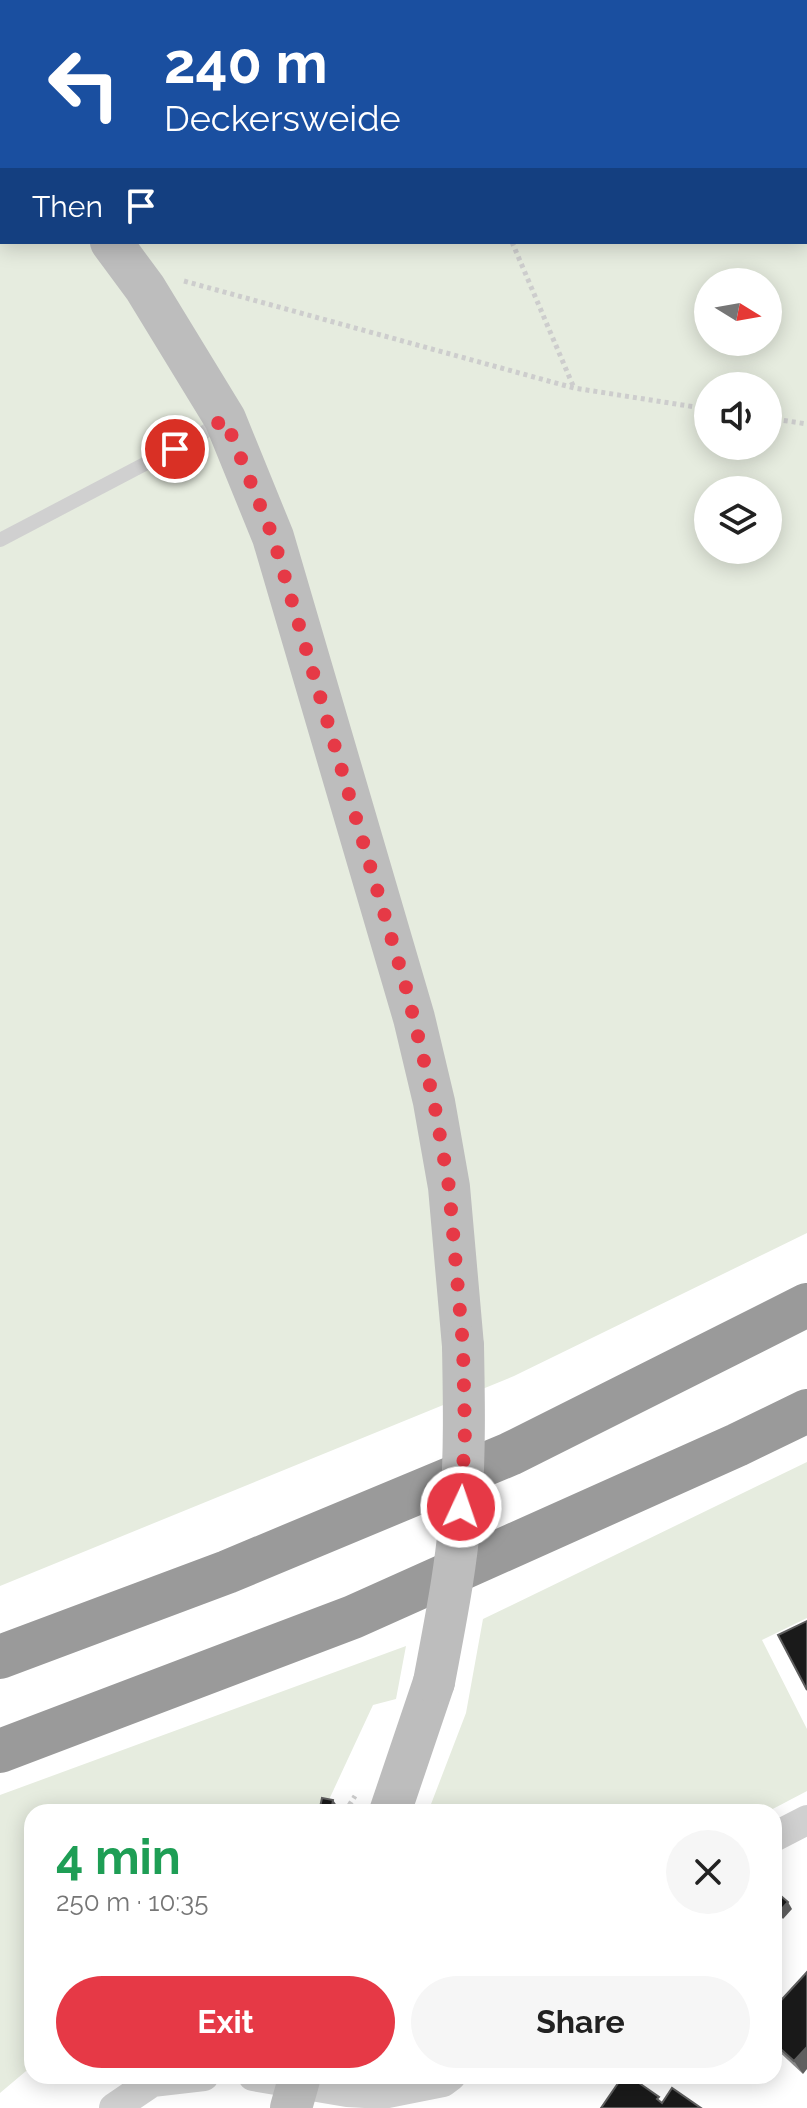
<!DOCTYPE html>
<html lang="en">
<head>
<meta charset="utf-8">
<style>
	body { margin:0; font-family:Raleway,sans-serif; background:#f6f6f6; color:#222; height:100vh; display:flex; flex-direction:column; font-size:30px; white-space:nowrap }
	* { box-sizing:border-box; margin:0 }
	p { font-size:26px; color:#767676 }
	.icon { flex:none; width:44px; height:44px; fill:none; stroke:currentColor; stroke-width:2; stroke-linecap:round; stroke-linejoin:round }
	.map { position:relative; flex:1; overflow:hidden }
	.panel { position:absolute; left:24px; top:1804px; width:758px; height:280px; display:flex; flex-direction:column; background:#fff; border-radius:24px; box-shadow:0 4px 20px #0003 }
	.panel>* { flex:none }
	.guide { position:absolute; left:0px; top:0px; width:808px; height:244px; box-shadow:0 4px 20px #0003; background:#1a4fa0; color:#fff; overflow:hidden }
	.needle { width:52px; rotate:101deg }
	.controls { position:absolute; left:694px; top:268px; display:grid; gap:16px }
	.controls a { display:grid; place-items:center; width:88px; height:88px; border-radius:50%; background:#fff; box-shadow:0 4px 20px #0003; font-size:40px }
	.pin { position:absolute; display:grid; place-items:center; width:68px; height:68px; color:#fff; margin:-34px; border:4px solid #fff; border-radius:50%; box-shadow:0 2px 8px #0007 }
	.me { position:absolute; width:88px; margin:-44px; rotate:3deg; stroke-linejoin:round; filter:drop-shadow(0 0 6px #0008) }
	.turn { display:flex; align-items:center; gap:28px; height:168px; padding:0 32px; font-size:36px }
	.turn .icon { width:104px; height:104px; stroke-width:2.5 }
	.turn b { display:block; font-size:56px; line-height:68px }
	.then { display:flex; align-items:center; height:76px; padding:0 32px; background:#0003; gap:16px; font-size:30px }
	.round { display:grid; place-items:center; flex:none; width:84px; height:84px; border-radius:42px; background:#f6f6f6 }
	.overview { display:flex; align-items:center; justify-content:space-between; height:136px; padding:0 32px }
	h1 { font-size:48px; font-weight:700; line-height:60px; color:#1e9e55 }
	.button { display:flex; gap:16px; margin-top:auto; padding:16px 32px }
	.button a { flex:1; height:92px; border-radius:48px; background:#e63946; color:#fff; font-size:32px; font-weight:700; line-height:92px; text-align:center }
	.button a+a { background:#f6f6f6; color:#222 }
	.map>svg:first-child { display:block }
	.green { fill:#e6ecdf; fill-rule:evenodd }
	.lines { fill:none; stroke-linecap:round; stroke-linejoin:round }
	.path { stroke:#cdcdcd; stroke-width:5; stroke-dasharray:4 4; stroke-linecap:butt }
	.lane { stroke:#d0d0d0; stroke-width:14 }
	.street { stroke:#d0d0d0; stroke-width:30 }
	.secondary { stroke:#bdbdbd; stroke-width:42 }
	.highway { stroke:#9a9a9a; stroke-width:44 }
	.secondary-bridge { stroke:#bdbdbd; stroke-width:42 }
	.wall { fill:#8c8c8c }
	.shaded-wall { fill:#5f5f5f }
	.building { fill:#1a1a1a; stroke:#5f5f5f; stroke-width:2 }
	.route { stroke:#e63946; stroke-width:14; stroke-dasharray:0 25.2 }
</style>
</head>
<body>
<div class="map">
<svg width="807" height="2108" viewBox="0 0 807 2108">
	<rect width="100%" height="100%" fill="#fff"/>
	<g class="green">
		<path d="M 0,0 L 807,0 L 807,1233 L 514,1376 L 0,1586 ZM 2,2 L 806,2 L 806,242 L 2,242 ZM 708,282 L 768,282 L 768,342 L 708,342 ZM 708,386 L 768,386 L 768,446 L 708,446 ZM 708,490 L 768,490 L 768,550 L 708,550 Z"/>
		<path d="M 807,1462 L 807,1618 L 762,1640 L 807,1729 L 807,1791 L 767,1812 L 428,1812 L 466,1713 L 483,1619 Z"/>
		<path d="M 406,1646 L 396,1699 L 373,1705 L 327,1804 L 312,1812 L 32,1812 L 32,2066 L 0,2093 L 0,1795 Z"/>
	</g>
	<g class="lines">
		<g class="path">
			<path d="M 543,0 L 543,2"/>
			<path d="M 638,0 L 643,2"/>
			<path d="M 806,113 L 807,114"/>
			<path d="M 0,168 L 2,170"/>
			<path d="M 512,242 L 574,388"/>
			<path d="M 184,281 L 574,388 L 708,409"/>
			<path d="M 768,418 L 807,424"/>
			<path d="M 345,1812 L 355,1796"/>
		</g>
		<path class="lane" d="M 0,540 L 200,435 L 221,421"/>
		<g class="street">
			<path d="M 774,1837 L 807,1820"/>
			<path d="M 253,2076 L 347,2092 L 383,2094 L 443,2082 L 451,2076"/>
			<path d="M 114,2108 L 152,2082 L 204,2076"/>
		</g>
		<g class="secondary">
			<path d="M 0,126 L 2,128"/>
			<path d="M 111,242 L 145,288 L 225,419 L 273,537 L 414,1018 L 434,1102 L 449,1187 L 463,1346"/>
			<path d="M 390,1812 L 434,1682"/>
			<path d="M 291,2108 L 300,2076"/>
		</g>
		<g class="highway">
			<path d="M 0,1657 L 227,1572 L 510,1454 L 807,1305"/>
			<path d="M 0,1751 L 353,1617 L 737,1445 L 807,1411"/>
		</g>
		<path class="secondary-bridge" d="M 434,1682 C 445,1623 457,1565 461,1505 C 465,1452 464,1399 463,1346"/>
	</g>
	<path class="wall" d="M 774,2008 L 803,2074 L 774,2047 Z"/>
	<g class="shaded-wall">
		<path d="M 333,1800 L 338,1807 L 337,1812 L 331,1812 Z"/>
		<path d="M 788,1902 L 792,1909 L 783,1919 L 778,1913 Z"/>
		<path d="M 807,2047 L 807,2069 L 803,2074 L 794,2061 Z"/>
	</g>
	<g class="building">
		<path d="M 807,1621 L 807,1690 L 778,1635 Z"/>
		<path d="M 322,1798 L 333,1800 L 331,1812 L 319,1812 Z"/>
		<path d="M 774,1890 L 788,1902 L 778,1913 L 774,1909 Z"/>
		<path d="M 807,1972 L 807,2047 L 794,2061 L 774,2043 L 774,2008 Z"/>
		<path d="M 623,2076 L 629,2076 L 659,2097 L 657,2099 L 662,2103 L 672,2088 L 701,2108 L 601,2108 Z"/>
	</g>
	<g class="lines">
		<path class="route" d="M 175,449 L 225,419 L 273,537 L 407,991 L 434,1102 L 449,1187 L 463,1346 L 465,1432 L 461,1507"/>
	</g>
</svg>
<div class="controls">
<a><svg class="needle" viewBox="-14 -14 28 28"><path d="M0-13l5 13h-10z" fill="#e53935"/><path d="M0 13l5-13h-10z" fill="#767676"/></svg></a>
<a><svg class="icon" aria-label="sound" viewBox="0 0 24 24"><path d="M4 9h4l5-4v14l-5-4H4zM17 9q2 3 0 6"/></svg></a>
<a><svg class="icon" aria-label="layers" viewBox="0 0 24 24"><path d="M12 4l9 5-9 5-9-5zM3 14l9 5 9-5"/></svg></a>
</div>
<div class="pin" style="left:175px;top:449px;background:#d93025"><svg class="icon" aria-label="arrive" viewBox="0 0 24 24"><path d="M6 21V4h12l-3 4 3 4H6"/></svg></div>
<svg class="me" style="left:461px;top:1507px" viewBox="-20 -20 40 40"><circle r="17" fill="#e63946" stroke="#fff" stroke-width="3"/><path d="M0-11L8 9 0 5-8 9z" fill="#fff"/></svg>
<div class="guide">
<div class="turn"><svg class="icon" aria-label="left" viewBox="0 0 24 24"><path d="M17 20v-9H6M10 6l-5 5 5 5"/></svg><div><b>240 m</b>Deckersweide</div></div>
<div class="then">Then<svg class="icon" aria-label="arrive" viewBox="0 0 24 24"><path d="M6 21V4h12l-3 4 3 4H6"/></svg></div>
</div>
<section class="panel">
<div class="overview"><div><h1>4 min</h1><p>250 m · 10:35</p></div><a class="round"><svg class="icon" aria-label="close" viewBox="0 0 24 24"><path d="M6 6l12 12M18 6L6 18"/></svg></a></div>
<div class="button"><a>Exit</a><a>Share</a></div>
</section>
</div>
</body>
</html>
